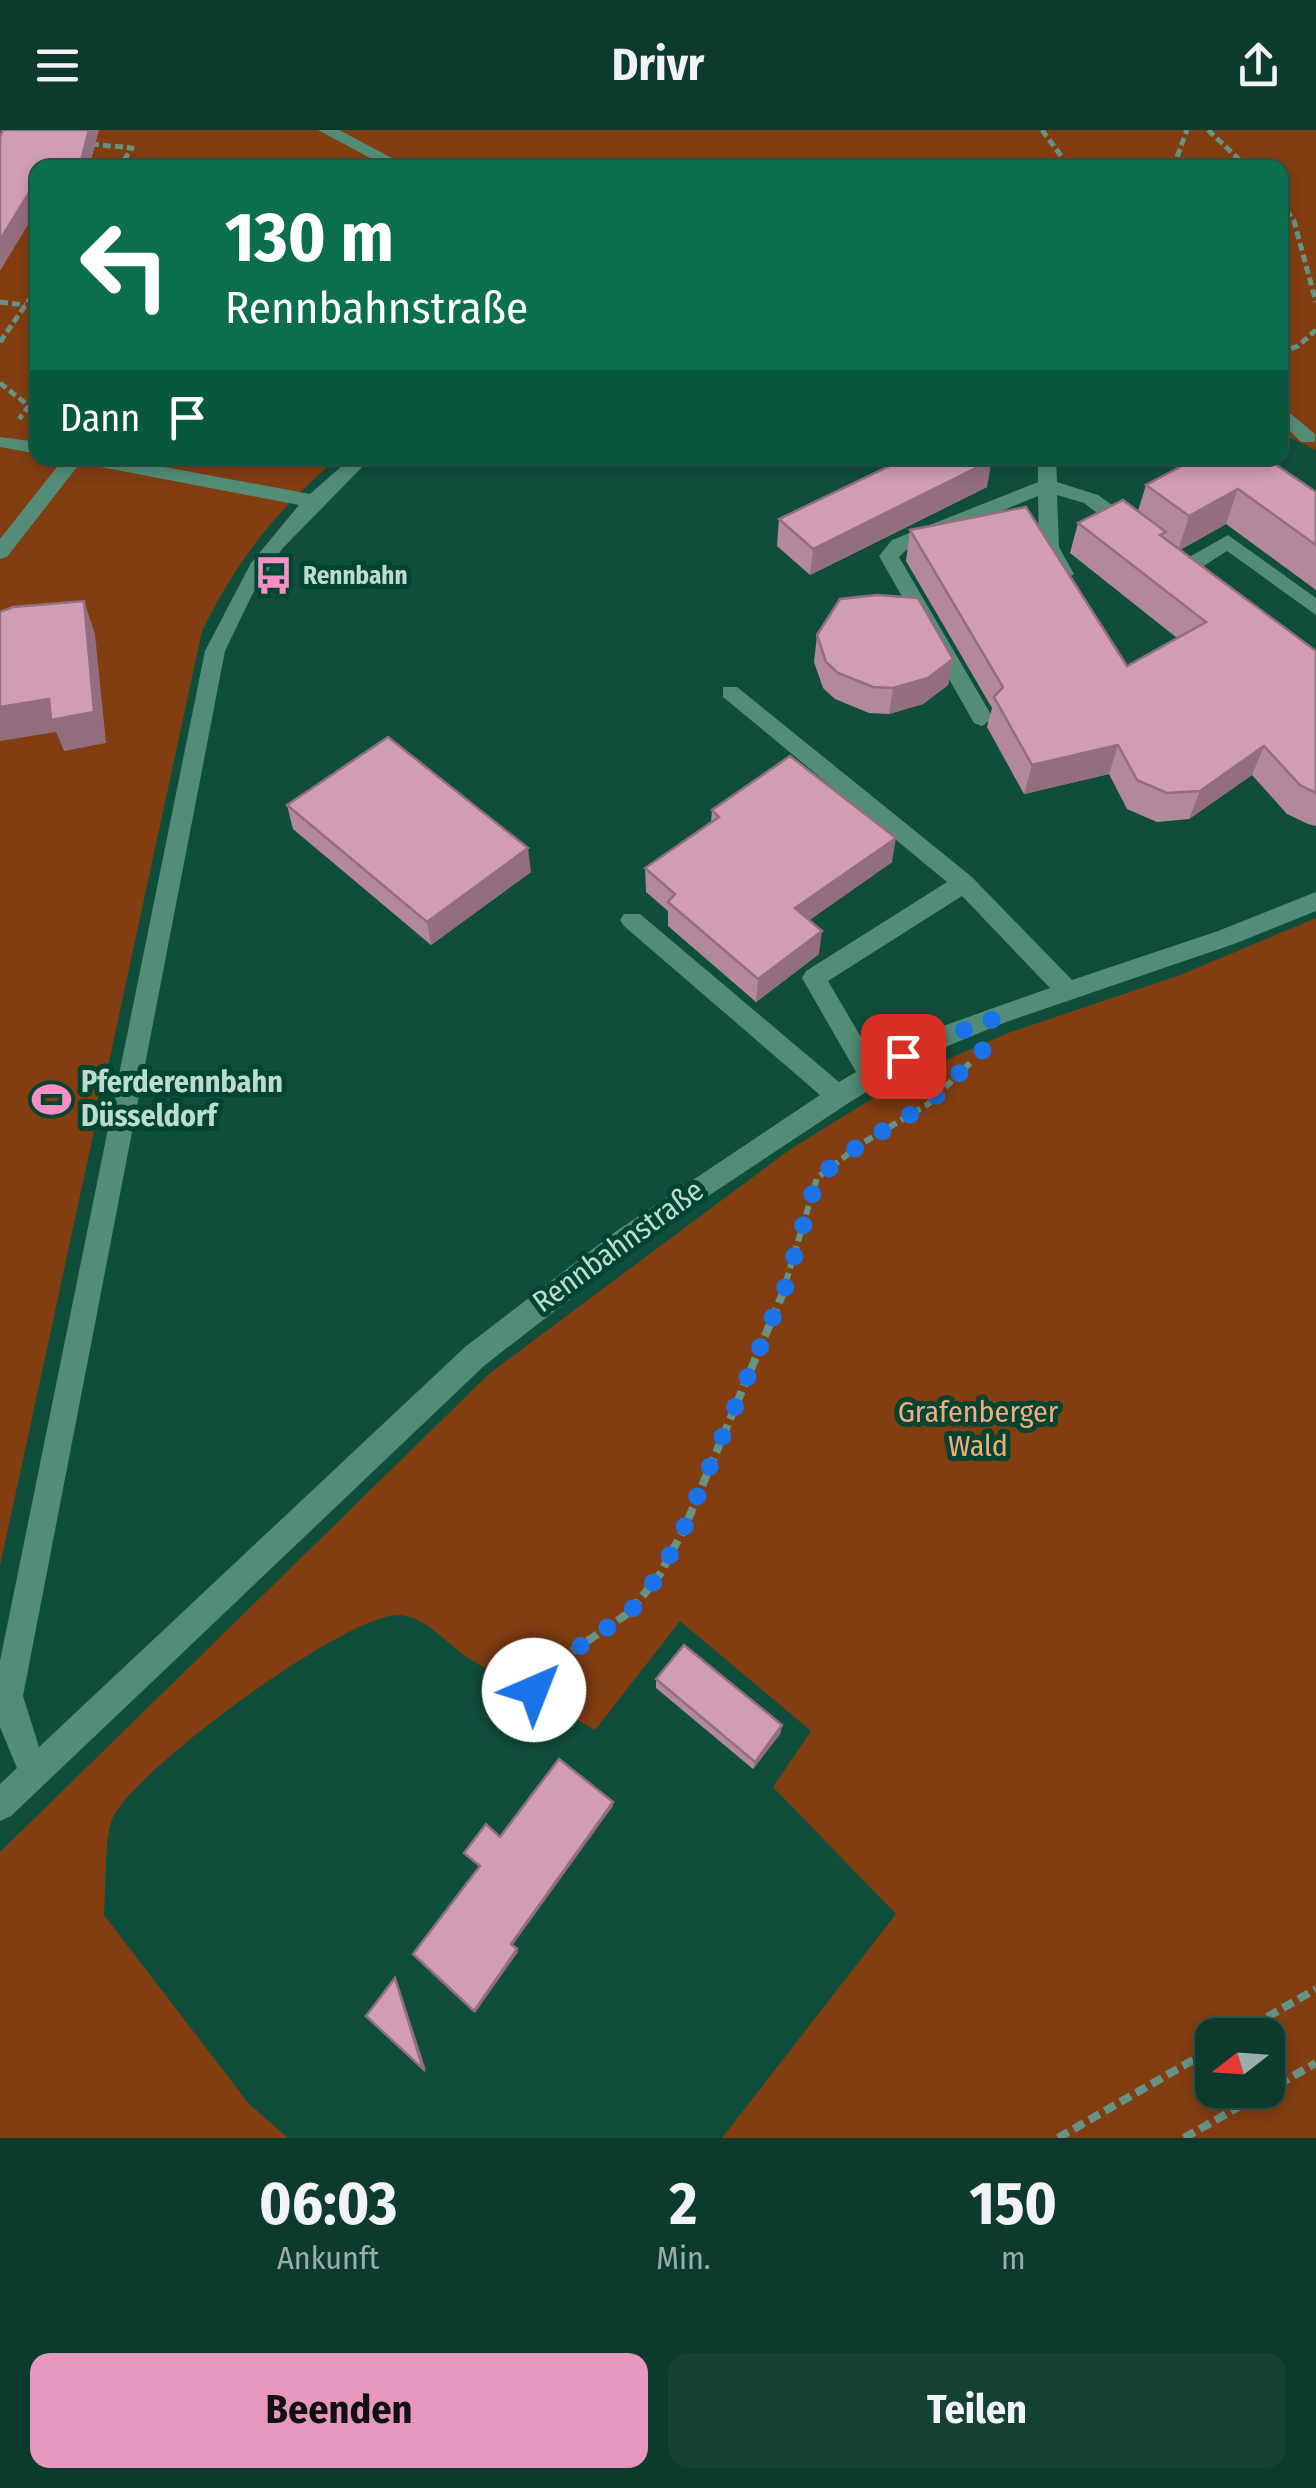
<!DOCTYPE html>
<html lang="de">
<head>
<meta charset="utf-8">
<style>
	body { margin:0; font-family:"Fira Sans Condensed",sans-serif; background:#154135; color:#f1f3f6; height:100vh; display:flex; flex-direction:column; font-size:38px; white-space:nowrap }
	* { box-sizing:border-box; margin:0 }
	p { font-size:32px; color:#9aadaa }
	.icon { flex:none; width:55px; height:55px; fill:none; stroke:currentColor; stroke-width:2; stroke-linecap:round; stroke-linejoin:round }
	.map { position:relative; height:2008px; overflow:hidden }
	.panel { display:flex; flex-direction:column; background:#0c3a2d; flex:1 }
	.panel>* { flex:none }
	.hud { position:absolute; left:30px; top:30px; width:1258px; height:305px; border-radius:20px; box-shadow:0 5px 15px #0003,0 0 0 2px #2c5449; background:#0b6e4f; color:#fff; overflow:hidden }
	.needle { width:65px; rotate:253deg }
	.controls { position:absolute; left:1195px; top:1888px; display:grid; gap:20px }
	.controls a { display:grid; place-items:center; width:90px; height:90px; border-radius:20px; background:#0c3a2d; box-shadow:0 5px 15px #0003,0 0 0 2px #2c5449; font-size:50px }
	.pin { position:absolute; display:grid; place-items:center; width:85px; height:85px; color:#fff; margin:-42px; border-radius:20px; box-shadow:0 5px 15px #0006 }
	.me { position:absolute; width:110px; margin:-55px; rotate:44deg; stroke-linejoin:round; filter:drop-shadow(0 0 8px #0008) }
	.turn { display:flex; align-items:center; gap:35px; height:210px; padding:0 30px; font-size:45px }
	.turn .icon { width:130px; height:130px; stroke-width:2.5 }
	.turn b { display:block; font-size:70px; line-height:85px }
	.then { display:flex; align-items:center; height:95px; padding:0 30px; background:#0003; gap:20px; font-size:38px }
	.eta { display:flex; justify-content:space-evenly; align-items:center; height:170px; text-align:center }
	.eta b { font-size:60px; font-weight:700; line-height:70px }
	.cta { display:flex; gap:20px; margin-top:auto; padding:20px 30px }
	.cta a { flex:1; height:115px; border-radius:20px; background:#e797bd; color:#111; font-size:40px; font-weight:700; line-height:115px; text-align:center }
	.cta a+a { background:#154135; color:#f1f3f6 }
	header { display:flex; justify-content:space-between; align-items:center; height:130px; padding:0 30px; background:#0c3a2d; font-size:45px; font-weight:700 }
	.map>svg:first-child { display:block }
	.green { fill:#823d11; fill-rule:evenodd }
	.lines { fill:none; stroke-linecap:round; stroke-linejoin:round }
	.path-far2 { stroke:#659384; stroke-width:5; stroke-dasharray:8 4; stroke-linecap:butt }
	.path-far1 { stroke:#659384; stroke-width:6; stroke-dasharray:9 5; stroke-linecap:butt }
	.path { stroke:#659384; stroke-width:8; stroke-dasharray:12 6; stroke-linecap:butt }
	.minor { fill:#538d78; fill-rule:evenodd }
	.wall { fill:#b3879c }
	.shaded-wall { fill:#926e7f }
	.building { fill:#d09db5; stroke:#926e7f; stroke-width:2.5 }
	.route { stroke:#1a73e8; stroke-width:18; stroke-dasharray:0 32.4 }
	.labels { text-anchor:middle; stroke-width:10; stroke-linejoin:round; paint-order:stroke }
	.far-poi-label { font-size:25px; font-weight:bold; fill:#bedbcf; stroke:#004432; text-anchor:start }
	.poi-label { font-size:30px; font-weight:bold; fill:#bedbcf; stroke:#004432; text-anchor:start }
	.street-label { font-size:30px; fill:#bedbcf; stroke:#004432 }
	.park-label { font-size:30px; fill:#f9a97d; stroke:#004432 }
</style>
</head>
<body>
<header><svg class="icon" aria-label="menu" viewBox="0 0 24 24"><path d="M4 6h16M4 12h16M4 18h16"/></svg>Drivr<svg class="icon" aria-label="share" viewBox="0 0 24 24"><path d="M12 15V3M7 8l5-5 5 5M5 13v7h14v-7"/></svg></header>
<div class="map">
<svg width="1316" height="2008" viewBox="0 0 1316 2008">
	<rect width="100%" height="100%" fill="#104e3c"/>
	<g class="green">
		<path d="M 0,0 L 1316,0 L 1316,320 L 1280,303 L 1280,38 L 38,38 L 38,328 L 338,328 C 277,379 237,430 202,501 L 0,1436 Z"/>
		<path d="M 1316,788 L 1316,2008 L 722,2008 L 896,1784 L 773,1657 L 811,1601 L 680,1491 L 595,1600 C 553,1576 510,1554 470,1529 C 448,1515 426,1487 400,1485 C 348,1482 136,1639 113,1687 C 104,1706 106,1762 104,1785 L 249,1974 L 288,2008 L 0,2008 L 0,1722 L 490,1243 L 789,1020 L 907,947 L 1008,903 L 1180,845 ZM 1212,1905 L 1268,1905 L 1268,1960 L 1212,1960 Z"/>
	</g>
	<g class="lines">
		<g class="path-far2">
			<path d="M 1042,0 L 1070,38"/>
			<path d="M 1208,0 L 1248,38"/>
			<path d="M 91,14 L 132,18 L 119,38"/>
			<path d="M 1173,38 L 1187,0"/>
			<path d="M 1280,70 L 1294,91 L 1316,172"/>
			<path d="M 0,172 L 25,175"/>
			<path d="M 0,212 L 38,157"/>
			<path d="M 1280,223 L 1298,216 L 1316,200"/>
			<path d="M 0,253 L 29,276 L 19,289"/>
		</g>
		<path class="path-far1" d="M 782,1165 L 817,1048 L 861,1014 L 928,974 L 970,933"/>
		<g class="path">
			<path d="M 535,1559 L 555,1533 L 630,1482 L 660,1444 L 684,1399 L 783,1163"/>
			<path d="M 1236,1905 L 1316,1859"/>
			<path d="M 1058,2008 L 1212,1919"/>
			<path d="M 1184,2008 L 1316,1933"/>
		</g>
		<g class="minor">
			<path d="M 318,0 L 339,0 L 411,38 L 389,38 Z"/>
			<path d="M 1280,275 L 1315,304 L 1315,312 L 1301,312 L 1280,291 Z"/>
			<path d="M 0,307 L 38,312 L 38,324 L 0,317 Z"/>
			<path d="M 64,328 L 116,328 L 310,364 L 351,328 L 371,328 L 282,419 L 253,463 L 225,521 L 23,1566 L 39,1617 L 465,1217 L 615,1102 L 820,965 L 624,796 L 620,790 L 624,784 L 640,784 L 839,952 L 856,942 L 802,848 L 806,841 L 947,752 L 723,567 L 723,557 L 737,557 L 972,747 L 1072,850 L 1218,801 L 1316,762 L 1316,781 L 1234,814 L 1006,892 L 938,920 L 853,970 L 672,1090 L 485,1235 L 11,1686 L 0,1691 L 0,1654 L 17,1638 L 0,1597 L 0,1531 L 205,521 L 251,433 L 299,375 L 80,333 L 7,427 L 0,429 L 0,409 ZM 962,766 L 1050,858 L 943,896 L 875,931 L 828,851 Z"/>
			<path d="M 1038,328 L 1056,328 L 1057,352 L 1098,365 L 1136,392 L 1136,402 L 1122,402 L 1084,373 L 1057,365 L 1059,417 L 1074,444 L 1064,451 L 1057,449 L 1039,417 L 1038,366 L 906,420 L 899,427 L 993,588 L 982,596 L 974,593 L 879,426 L 892,410 L 1038,352 Z"/>
			<path d="M 1228,405 L 1316,468 L 1316,485 L 1227,421 L 1191,444 L 1177,444 L 1177,434 Z"/>
		</g>
	</g>
	<g class="wall">
		<path d="M 1146,355 L 1316,362 L 1316,460 L 1226,394 L 1180,420 L 1316,521 L 1316,696 L 1308,694 L 1287,684 L 1252,645 L 1189,689 L 1157,692 L 1127,679 L 1109,644 L 1024,664 L 987,597 L 992,578 L 906,431 L 910,400 L 1127,536 L 1177,508 L 1070,423 L 1078,393 L 1138,381 Z"/>
		<path d="M 987,357 L 810,445 L 777,416 L 779,389 Z"/>
		<path d="M 817,505 L 953,529 L 948,555 L 923,574 L 889,584 L 869,583 L 835,569 L 823,558 L 814,532 Z"/>
		<path d="M 287,675 L 531,742 L 431,815 L 293,699 Z"/>
		<path d="M 712,680 L 892,732 L 809,790 L 819,824 L 756,872 L 668,796 L 668,781 L 646,762 L 645,738 L 711,692 Z"/>
		<path d="M 656,1549 L 782,1595 L 780,1604 L 753,1639 L 656,1558 Z"/>
	</g>
	<g class="shaded-wall">
		<path d="M 89,0 L 99,0 L 89,38 L 79,38 Z"/>
		<path d="M 38,48 L 38,78 L 0,141 L 0,110 Z"/>
		<path d="M 992,330 L 987,357 L 810,445 L 813,419 Z"/>
		<path d="M 1238,359 L 1226,394 L 1178,421 L 1189,386 Z"/>
		<path d="M 84,471 L 95,504 L 106,613 L 64,621 L 56,602 L 0,611 L 0,577 L 49,569 Z"/>
		<path d="M 953,529 L 948,555 L 923,574 L 889,584 L 893,558 Z"/>
		<path d="M 1118,615 L 1109,644 L 1024,664 L 1032,635 Z"/>
		<path d="M 1264,616 L 1252,645 L 1189,689 L 1200,661 Z"/>
		<path d="M 896,708 L 892,732 L 793,802 L 795,778 Z"/>
		<path d="M 528,718 L 531,742 L 431,815 L 427,792 Z"/>
		<path d="M 822,801 L 819,824 L 756,872 L 758,849 Z"/>
		<path d="M 782,1595 L 780,1604 L 753,1639 L 755,1632 Z"/>
		<path d="M 613,1672 L 613,1676 L 512,1816 L 511,1814 Z"/>
		<path d="M 517,1819 L 518,1822 L 475,1883 L 474,1881 Z"/>
		<path d="M 395,1848 L 397,1851 L 426,1940 L 423,1939 Z"/>
	</g>
	<g class="building">
		<path d="M 3,0 L 89,0 L 79,38 L 38,38 L 38,48 L 0,110 L 0,7 Z"/>
		<path d="M 906,328 L 989,328 L 992,330 L 813,419 L 779,389 Z"/>
		<path d="M 1197,328 L 1266,328 L 1316,362 L 1316,415 L 1238,359 L 1189,386 L 1146,355 Z"/>
		<path d="M 1123,370 L 1166,402 L 1160,405 L 1316,521 L 1316,663 L 1300,655 L 1264,616 L 1200,661 L 1167,663 L 1137,650 L 1118,615 L 1032,635 L 994,567 L 1003,557 L 910,400 L 1026,377 L 1127,536 L 1206,492 L 1078,393 Z"/>
		<path d="M 877,465 L 918,468 L 953,529 L 928,548 L 893,558 L 873,557 L 838,543 L 826,532 L 817,505 L 840,469 Z"/>
		<path d="M 84,471 L 94,582 L 51,590 L 49,569 L 0,577 L 0,482 L 13,477 Z"/>
		<path d="M 388,607 L 528,718 L 427,792 L 287,675 Z"/>
		<path d="M 790,626 L 896,708 L 795,778 L 822,801 L 758,849 L 668,772 L 675,764 L 645,738 L 719,687 L 712,680 Z"/>
		<path d="M 684,1515 L 782,1595 L 755,1632 L 656,1549 Z"/>
		<path d="M 559,1629 L 613,1672 L 511,1814 L 517,1819 L 474,1881 L 413,1824 L 480,1736 L 464,1723 L 486,1694 L 500,1707 Z"/>
		<path d="M 395,1848 L 423,1939 L 366,1886 Z"/>
	</g>
	<g class="lines">
		<path class="route" d="M 534,1560 L 556,1533 L 630,1482 L 660,1444 L 684,1398 L 785,1158 L 817,1048 L 861,1014 L 928,974 L 985,918 L 992,888 L 903,926"/>
	</g>
	<defs>
		<symbol id="bus-bare" viewBox="-9 -9 18 18"><path d="M-5-6H5V4H4V6H2V4H-2V6H-4V4H-5ZM-3.5-4V0h7V-4ZM-3.5 1.2v1.5H-2V1.2ZM2 1.2v1.5H3.5V1.2Z" fill="#fa8fc6" stroke="#004432" stroke-width="2.5" paint-order="stroke"/></symbol>
		<symbol id="stadium-bare" viewBox="-9 -9 18 18"><path d="M0-5a6.5 5 0 1 0 0 10a6.5 5 0 1 0 0-10ZM-3.5-1.8h7v3.6h-7Z" fill="#fa8fc6" stroke="#004432" stroke-width="2.5" paint-order="stroke"/></symbol>
	</defs>
	<g fill-rule="evenodd">
		<use href="#bus-bare" x="246" y="418" width="55" height="55"/>
		<use href="#stadium-bare" x="24" y="942" width="55" height="55"/>
	</g>
	<g class="labels">
		<g class="far-poi-label">
			<text x="303" y="454">Rennbahn</text>
		</g>
		<g class="poi-label">
			<text x="81" y="962">Pferderennbahn<tspan x="81" dy="34">Düsseldorf</tspan></text>
		</g>
		<g class="street-label">
			<text transform="translate(618 1116) rotate(-36)" y="10">Rennbahnstraße</text>
		</g>
		<g class="park-label">
			<text x="978" y="1292">Grafenberger<tspan x="978" dy="34">Wald</tspan></text>
		</g>
	</g>
</svg>
<div class="controls">
<a><svg class="needle" viewBox="-14 -14 28 28"><path d="M0-13l5 13h-10z" fill="#e53935"/><path d="M0 13l5-13h-10z" fill="#9aadaa"/></svg></a>
</div>
<div class="pin" style="left:903px;top:926px;background:#d93025"><svg class="icon" aria-label="arrive" viewBox="0 0 24 24"><path d="M6 21V4h12l-3 4 3 4H6"/></svg></div>
<svg class="me" style="left:534px;top:1560px" viewBox="-20 -20 40 40"><circle r="19" fill="#fff"/><path d="M0-13L10 11 0 6-10 11z" fill="#1a73e8"/></svg>
<div class="hud">
<div class="turn"><svg class="icon" aria-label="left" viewBox="0 0 24 24"><path d="M17 20v-9H6M10 6l-5 5 5 5"/></svg><div><b>130 m</b>Rennbahnstraße</div></div>
<div class="then">Dann<svg class="icon" aria-label="arrive" viewBox="0 0 24 24"><path d="M6 21V4h12l-3 4 3 4H6"/></svg></div>
</div>
</div>
<section class="panel">
<div class="eta">
<div><b>06:03</b><p>Ankunft</p></div>
<div><b>2</b><p>Min.</p></div>
<div><b>150</b><p>m</p></div>
</div>
<div class="cta"><a>Beenden</a><a>Teilen</a></div>
</section>
</body>
</html>
